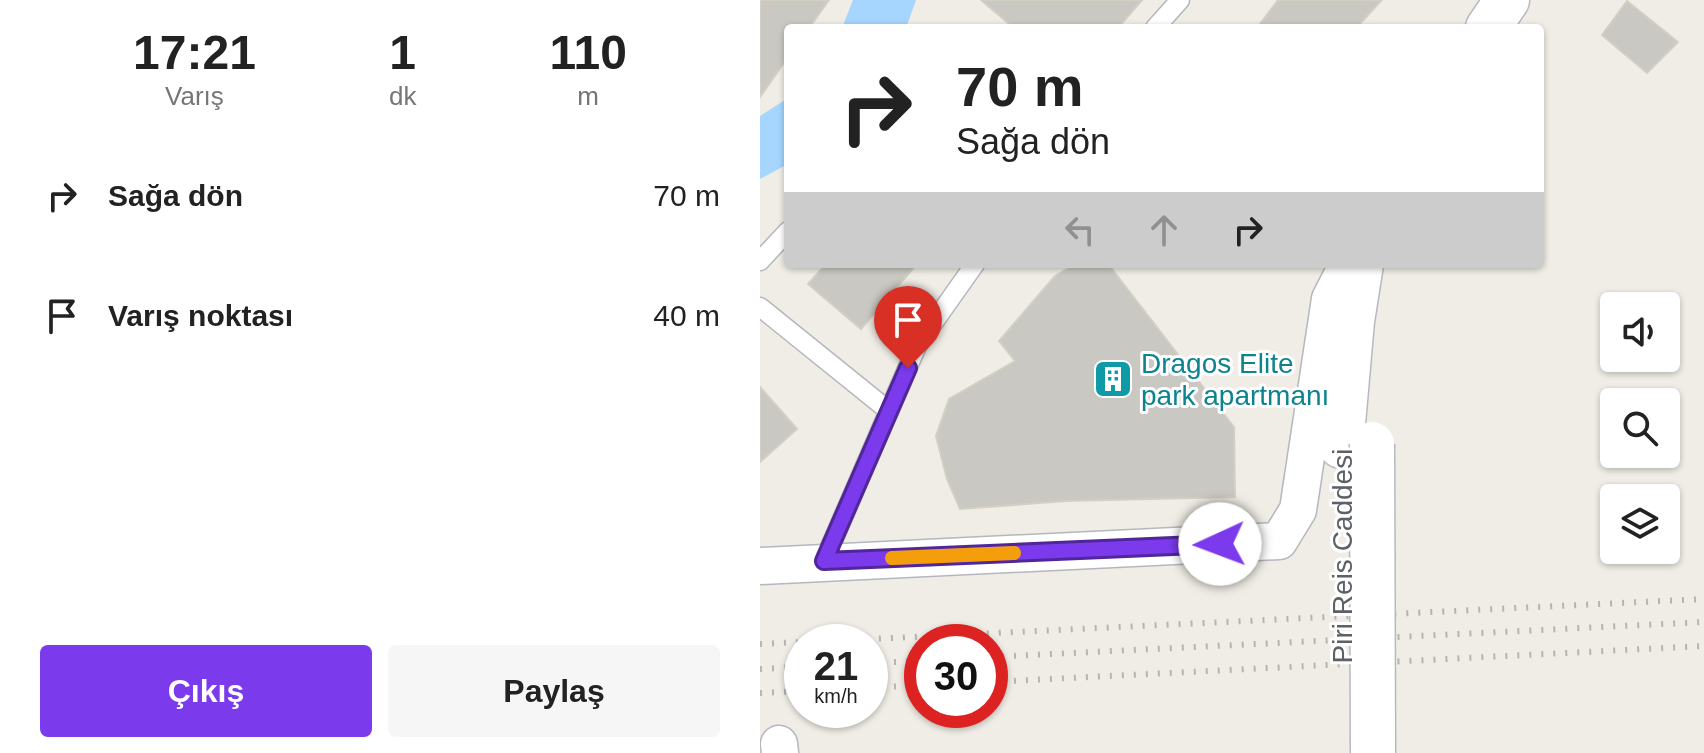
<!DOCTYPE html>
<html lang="tr">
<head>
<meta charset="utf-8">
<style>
	body { margin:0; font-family:Arial,sans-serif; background:#f6f6f6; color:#222; height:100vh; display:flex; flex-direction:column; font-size:30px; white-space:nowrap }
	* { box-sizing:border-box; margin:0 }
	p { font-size:26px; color:#767676 }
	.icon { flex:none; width:44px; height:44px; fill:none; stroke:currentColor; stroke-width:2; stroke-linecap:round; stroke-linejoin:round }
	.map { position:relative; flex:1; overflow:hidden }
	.sheet { display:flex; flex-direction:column; background:#fff; width:760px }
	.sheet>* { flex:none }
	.guide { position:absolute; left:24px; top:24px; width:760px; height:244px; border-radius:8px; box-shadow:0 2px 6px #0004; background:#fff; color:#222; overflow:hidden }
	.buttons { position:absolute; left:840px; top:292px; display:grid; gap:16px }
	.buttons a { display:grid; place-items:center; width:80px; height:80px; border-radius:8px; background:#fff; box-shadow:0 2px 6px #0004; font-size:40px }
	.speed { position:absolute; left:24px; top:624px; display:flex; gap:16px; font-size:40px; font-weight:700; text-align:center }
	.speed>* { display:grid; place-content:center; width:104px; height:104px; border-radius:50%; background:#fff; box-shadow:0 2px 6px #0004; line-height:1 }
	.speed small { font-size:20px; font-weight:400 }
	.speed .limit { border:12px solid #d22; background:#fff; color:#111 }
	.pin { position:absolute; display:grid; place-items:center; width:68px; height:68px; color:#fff; margin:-82px -34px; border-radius:50% 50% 50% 0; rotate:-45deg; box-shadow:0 0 8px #0007 }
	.pin .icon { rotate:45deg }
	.me { position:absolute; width:88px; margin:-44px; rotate:268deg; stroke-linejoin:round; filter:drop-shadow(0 0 6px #0008) }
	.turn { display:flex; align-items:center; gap:28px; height:168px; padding:0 40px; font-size:36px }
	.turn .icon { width:104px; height:104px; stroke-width:2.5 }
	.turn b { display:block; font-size:56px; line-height:68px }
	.lanes { display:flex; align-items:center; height:76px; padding:0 40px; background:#0003; justify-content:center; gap:40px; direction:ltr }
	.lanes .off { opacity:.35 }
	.eta { display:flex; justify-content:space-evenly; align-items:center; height:136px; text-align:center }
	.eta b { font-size:48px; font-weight:700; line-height:56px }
	.button { display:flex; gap:16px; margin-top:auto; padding:16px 40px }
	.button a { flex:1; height:92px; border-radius:8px; background:#7c3aed; color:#fff; font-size:32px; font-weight:700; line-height:92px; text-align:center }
	.button a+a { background:#f6f6f6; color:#222 }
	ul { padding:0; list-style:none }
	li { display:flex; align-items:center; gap:24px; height:120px; padding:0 40px }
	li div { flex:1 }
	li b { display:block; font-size:30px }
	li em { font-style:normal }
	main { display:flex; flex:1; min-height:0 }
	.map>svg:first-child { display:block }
	.water { fill:#a6d5fe }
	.building { fill:#cac8c2; stroke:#d4cfc3; stroke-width:2 }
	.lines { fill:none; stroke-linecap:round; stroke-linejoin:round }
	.service-casing { stroke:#b5b7bc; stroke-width:21 }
	.minor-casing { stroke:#b5b7bc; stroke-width:39 }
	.secondary-casing { stroke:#b6b9bf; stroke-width:47 }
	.service { stroke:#fff; stroke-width:18 }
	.minor { stroke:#fff; stroke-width:36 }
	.secondary { stroke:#fff; stroke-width:44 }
	.rail { stroke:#b4b4b5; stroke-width:6; stroke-dasharray:2 10; stroke-linecap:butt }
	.secondary-bridge-casing { stroke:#b6b9bf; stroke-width:47; stroke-linecap:butt }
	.secondary-bridge { stroke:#fff; stroke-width:44 }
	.route-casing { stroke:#51269a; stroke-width:20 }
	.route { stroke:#7c3aed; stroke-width:14 }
	.slow { stroke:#f59e0b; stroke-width:14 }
	.labels { text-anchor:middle; stroke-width:6; stroke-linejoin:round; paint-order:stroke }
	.culture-label { font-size:28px; fill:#0d838f; stroke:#fff; text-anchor:start }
	.street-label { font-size:28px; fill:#5d6065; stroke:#fff }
</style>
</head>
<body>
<main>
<section class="sheet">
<div class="eta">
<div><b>17:21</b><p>Varış</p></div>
<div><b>1</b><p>dk</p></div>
<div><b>110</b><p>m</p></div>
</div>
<ul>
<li><svg class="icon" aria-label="right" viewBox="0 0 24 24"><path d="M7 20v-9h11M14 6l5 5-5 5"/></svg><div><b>Sağa dön</b></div><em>70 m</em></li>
<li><svg class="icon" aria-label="arrive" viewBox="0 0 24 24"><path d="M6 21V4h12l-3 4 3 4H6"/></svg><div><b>Varış noktası</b></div><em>40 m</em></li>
</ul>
<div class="button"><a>Çıkış</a><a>Paylaş</a></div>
</section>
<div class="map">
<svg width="944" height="753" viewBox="0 0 944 753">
	<rect width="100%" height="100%" fill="#efede5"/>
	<g class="water">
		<path d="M 93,0 L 156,0 L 146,28 L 82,28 Z"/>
		<path d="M 28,98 L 28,164 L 0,179 L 0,116 Z"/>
	</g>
	<g class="building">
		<path d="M 0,0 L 69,0 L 49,28 L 28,28 L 28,57 L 0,97 Z"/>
		<path d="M 221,0 L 382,0 L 358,28 L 254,28 Z"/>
		<path d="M 518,0 L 622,0 L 596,28 L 497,28 Z"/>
		<path d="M 867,1 L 918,42 L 887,73 L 842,35 Z"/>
		<path d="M 66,264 L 157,264 L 101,329 L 48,284 Z"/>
		<path d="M 316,264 L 348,264 L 474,427 L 475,497 L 306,501 L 200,509 L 187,479 L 176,436 L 189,399 L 255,361 L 239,341 L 295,276 Z"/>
		<path d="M 0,387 L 37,429 L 0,462 Z"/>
	</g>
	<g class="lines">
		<defs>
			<g id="service">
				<path d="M 395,28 L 420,0"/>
				<path d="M 0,261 L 28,231"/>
				<path d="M 0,307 L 129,411"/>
				<path d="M 64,561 L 157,346 L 215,264"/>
			</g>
			<g id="minor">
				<path d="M 0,566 L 519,541 L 538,510 L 570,299 L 588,264"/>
				<path d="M 19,744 L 20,753"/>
			</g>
			<g id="secondary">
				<path d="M 728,28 L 747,0"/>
				<path d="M 581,446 L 592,321 L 601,264"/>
			</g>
		</defs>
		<use href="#service" class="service-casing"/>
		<use href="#minor" class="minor-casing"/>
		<use href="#secondary" class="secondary-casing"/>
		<use href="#service" class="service"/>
		<use href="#minor" class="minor"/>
		<use href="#secondary" class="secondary"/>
		<g class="rail">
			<path d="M 47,642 L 944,599"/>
			<path d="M 0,644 L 42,642"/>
			<path d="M 230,657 L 944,622"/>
			<path d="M 110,663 L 162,661"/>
			<path d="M 0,669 L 42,667"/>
			<path d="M 230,682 L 944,646"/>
			<path d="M 110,688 L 162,685"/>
			<path d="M 0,693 L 42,691"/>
		</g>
		<defs>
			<path id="secondary-bridge" d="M 612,444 L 613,753"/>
		</defs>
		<use href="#secondary-bridge" class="secondary-bridge-casing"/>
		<use href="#secondary-bridge" class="secondary-bridge"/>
	</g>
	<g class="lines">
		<defs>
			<path id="route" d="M 148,368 L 64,561 L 460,544"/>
		</defs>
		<use href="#route" class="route-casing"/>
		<use href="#route" class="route"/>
		<path class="slow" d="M 132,558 L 254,553"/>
	</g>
	<defs>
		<symbol id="building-square" viewBox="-11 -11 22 22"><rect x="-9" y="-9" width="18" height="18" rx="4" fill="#0f9aa8" stroke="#fff"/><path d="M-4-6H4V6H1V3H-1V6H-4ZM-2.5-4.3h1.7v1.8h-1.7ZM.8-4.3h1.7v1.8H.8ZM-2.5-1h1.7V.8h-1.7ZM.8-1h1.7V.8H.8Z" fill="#fff"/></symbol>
	</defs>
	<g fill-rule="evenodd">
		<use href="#building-square" x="331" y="357" width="44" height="44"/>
	</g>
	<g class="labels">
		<g class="culture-label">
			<text x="381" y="373">Dragos Elite<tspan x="381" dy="32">park apartmanı</tspan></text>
		</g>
		<g class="street-label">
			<text transform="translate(582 556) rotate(-90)" y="10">Piri Reis Caddesi</text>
		</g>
	</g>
</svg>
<div class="buttons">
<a><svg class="icon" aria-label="sound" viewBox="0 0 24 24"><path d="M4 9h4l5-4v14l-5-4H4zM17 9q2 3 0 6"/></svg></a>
<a><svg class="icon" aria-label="search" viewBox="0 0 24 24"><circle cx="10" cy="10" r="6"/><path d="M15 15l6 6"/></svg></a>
<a><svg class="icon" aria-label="layers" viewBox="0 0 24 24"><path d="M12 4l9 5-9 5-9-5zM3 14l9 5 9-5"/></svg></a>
</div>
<div class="speed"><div>21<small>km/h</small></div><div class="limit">30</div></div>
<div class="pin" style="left:148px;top:368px;background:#d93025"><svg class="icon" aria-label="arrive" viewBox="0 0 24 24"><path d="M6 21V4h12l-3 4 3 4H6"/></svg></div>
<svg class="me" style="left:460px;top:544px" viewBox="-20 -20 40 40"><circle r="19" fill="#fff"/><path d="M0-13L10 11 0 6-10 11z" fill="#7c3aed"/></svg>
<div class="guide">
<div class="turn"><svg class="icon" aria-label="right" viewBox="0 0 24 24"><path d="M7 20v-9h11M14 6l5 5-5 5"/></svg><div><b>70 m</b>Sağa dön</div></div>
<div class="lanes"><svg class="icon off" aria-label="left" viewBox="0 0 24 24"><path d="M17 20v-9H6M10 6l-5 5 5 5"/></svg><svg class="icon off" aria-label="ahead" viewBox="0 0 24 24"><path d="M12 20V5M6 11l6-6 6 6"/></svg><svg class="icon" aria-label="right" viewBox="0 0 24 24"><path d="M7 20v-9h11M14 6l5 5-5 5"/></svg></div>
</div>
</div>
</main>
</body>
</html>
